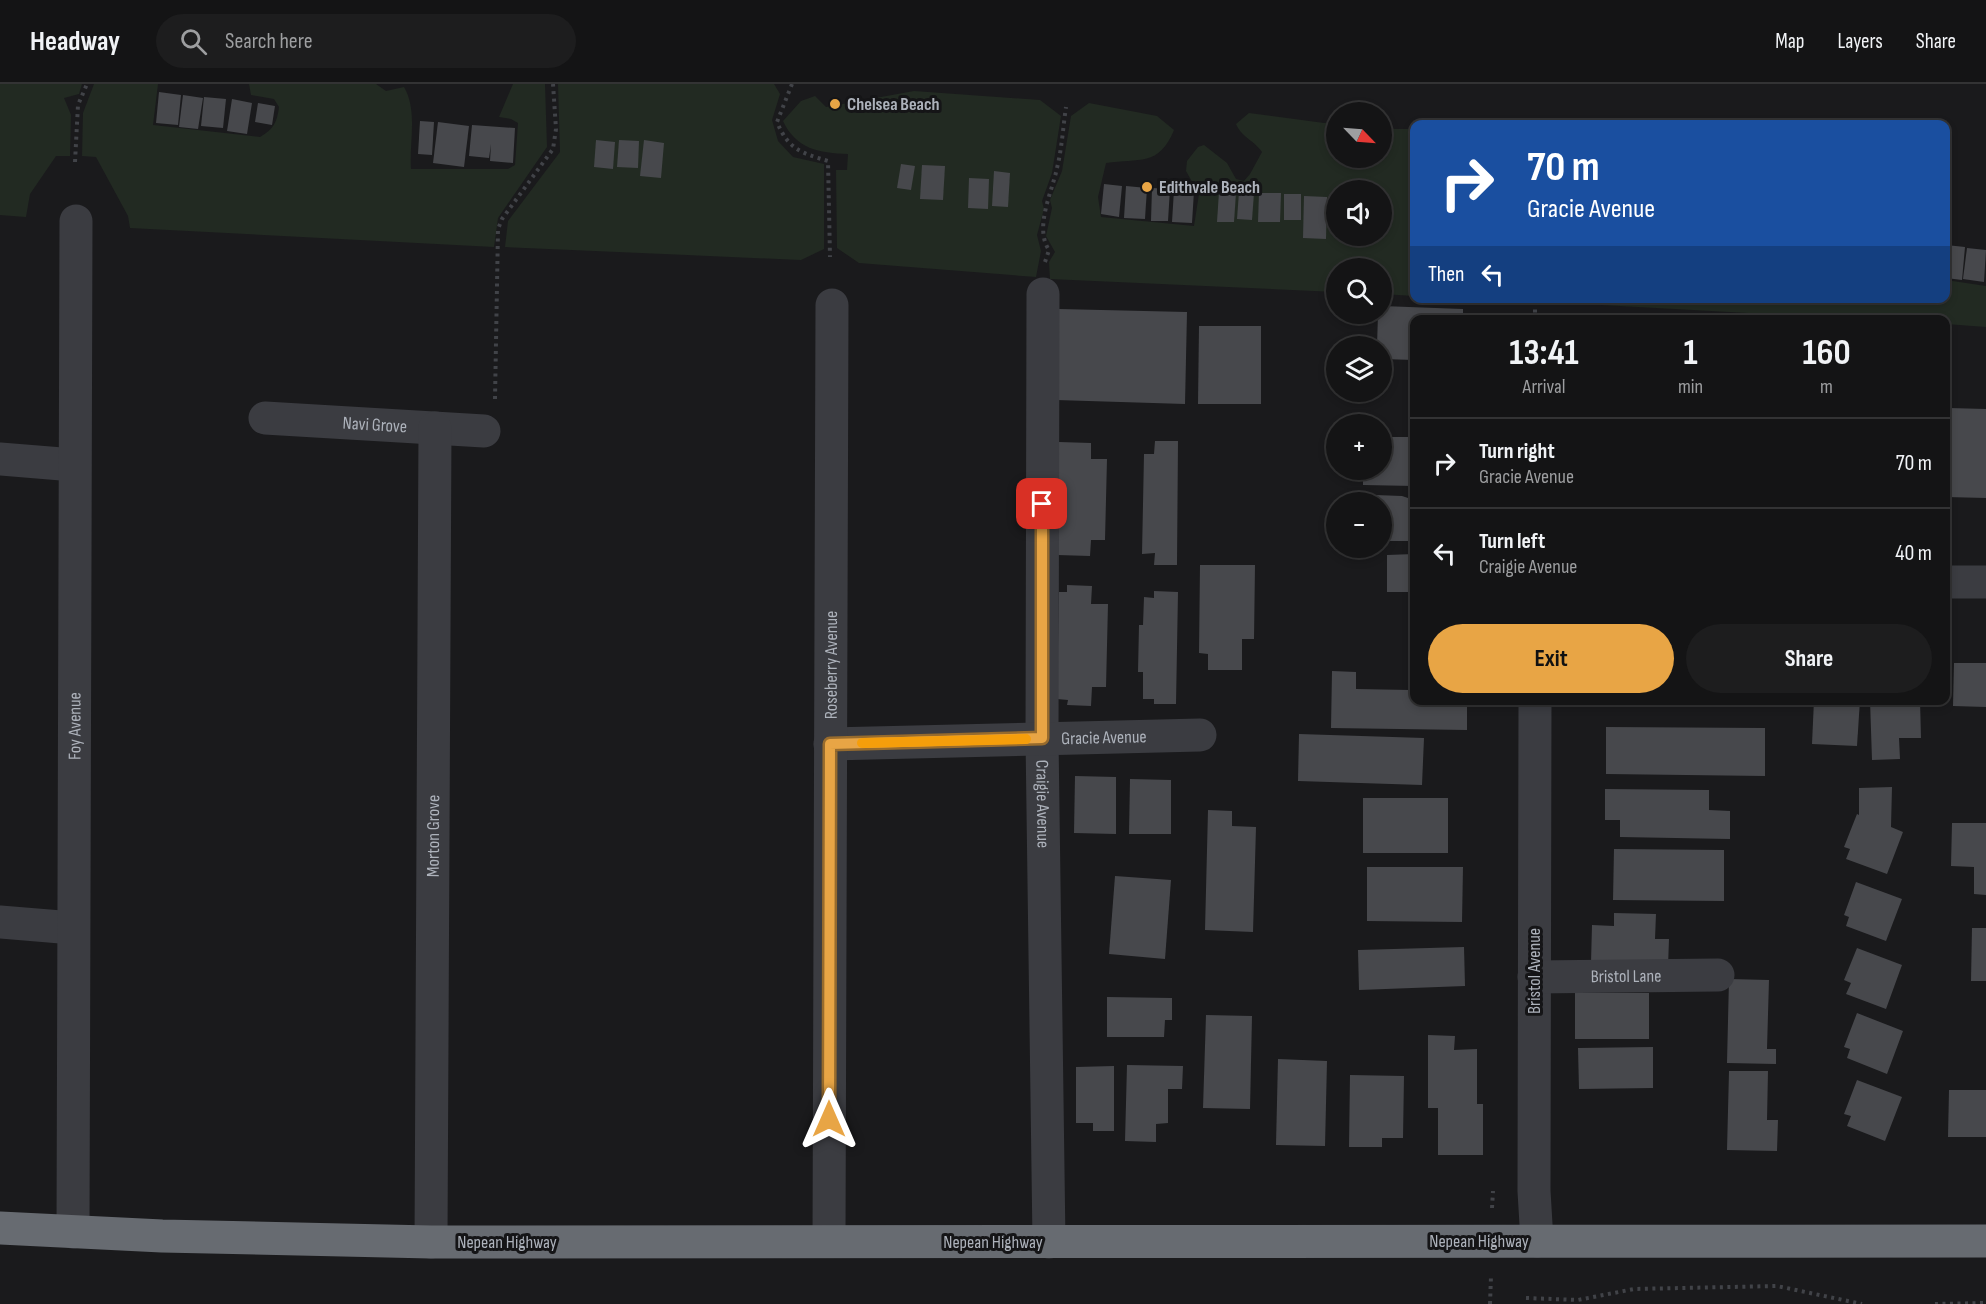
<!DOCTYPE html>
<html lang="en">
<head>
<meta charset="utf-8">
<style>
	body { margin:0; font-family:"Sofia Sans Condensed",sans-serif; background:#1d1d1e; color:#f1f3f6; height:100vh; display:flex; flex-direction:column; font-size:22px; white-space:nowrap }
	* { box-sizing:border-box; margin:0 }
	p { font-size:20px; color:#9d9ea0 }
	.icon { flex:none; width:33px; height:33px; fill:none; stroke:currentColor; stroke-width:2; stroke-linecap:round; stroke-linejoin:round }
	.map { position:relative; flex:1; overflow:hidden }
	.side { position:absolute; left:1410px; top:231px; width:540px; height:390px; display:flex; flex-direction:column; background:#141415; border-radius:12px; box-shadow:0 3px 9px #0003,0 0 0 2px #333334 }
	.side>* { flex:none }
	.hud { position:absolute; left:1410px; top:36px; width:540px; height:183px; border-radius:12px; box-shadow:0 3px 9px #0003,0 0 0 2px #333334; background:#1a4fa0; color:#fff; overflow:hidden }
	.needle { width:39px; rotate:115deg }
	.tools { position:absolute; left:1326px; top:18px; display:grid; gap:12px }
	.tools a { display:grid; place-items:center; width:66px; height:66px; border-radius:50%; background:#141415; box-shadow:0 3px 9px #0003,0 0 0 2px #333334; font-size:30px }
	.pin { position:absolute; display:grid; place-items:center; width:51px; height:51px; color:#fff; margin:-26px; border-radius:12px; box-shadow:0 3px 9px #0006 }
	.me { position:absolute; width:66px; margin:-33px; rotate:0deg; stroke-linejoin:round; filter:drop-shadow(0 0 4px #0008) }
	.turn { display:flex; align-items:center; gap:21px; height:126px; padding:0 18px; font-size:27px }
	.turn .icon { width:78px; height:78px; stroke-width:2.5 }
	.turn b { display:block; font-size:42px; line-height:51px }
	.then { display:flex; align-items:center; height:57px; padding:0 18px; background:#0003; gap:12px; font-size:22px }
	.eta { display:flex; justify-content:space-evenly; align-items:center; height:102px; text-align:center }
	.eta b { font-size:36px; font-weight:700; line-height:42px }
	.cta { display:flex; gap:12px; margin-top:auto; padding:12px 18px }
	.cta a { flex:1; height:69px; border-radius:36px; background:#e8a545; color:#111; font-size:24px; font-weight:700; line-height:69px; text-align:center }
	.cta a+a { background:#1d1d1e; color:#f1f3f6 }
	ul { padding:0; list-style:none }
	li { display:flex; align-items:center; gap:18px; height:90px; padding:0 18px; border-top:2px solid #333334 }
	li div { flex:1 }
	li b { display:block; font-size:22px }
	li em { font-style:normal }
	header { display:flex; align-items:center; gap:36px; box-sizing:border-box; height:84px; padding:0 30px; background:#141415; border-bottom:2px solid #333334 }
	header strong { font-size:28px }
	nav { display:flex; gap:33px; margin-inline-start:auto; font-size:21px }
	.search { width:420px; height:54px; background:#1d1d1e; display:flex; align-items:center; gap:15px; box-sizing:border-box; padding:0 21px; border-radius:33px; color:#9d9ea0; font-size:22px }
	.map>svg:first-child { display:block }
	.green { fill:#222a22; fill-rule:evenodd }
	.building { fill:#47484c }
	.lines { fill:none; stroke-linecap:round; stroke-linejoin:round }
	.path { stroke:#414348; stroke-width:4; stroke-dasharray:3 4.5; stroke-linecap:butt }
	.minor { stroke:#3b3c41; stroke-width:33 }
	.highway { stroke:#676b71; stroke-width:33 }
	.route-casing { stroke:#976b2d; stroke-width:15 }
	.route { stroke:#e8a545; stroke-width:10 }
	.slow { stroke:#f59e0b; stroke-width:10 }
	.poi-dot { fill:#e8a545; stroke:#151517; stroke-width:2 }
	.labels { text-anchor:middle; stroke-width:6; stroke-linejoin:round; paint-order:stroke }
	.poi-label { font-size:18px; font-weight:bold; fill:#adb2bb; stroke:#151517; text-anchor:start }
	.street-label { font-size:18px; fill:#adb2bb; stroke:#151517 }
</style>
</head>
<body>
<header>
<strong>Headway</strong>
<div class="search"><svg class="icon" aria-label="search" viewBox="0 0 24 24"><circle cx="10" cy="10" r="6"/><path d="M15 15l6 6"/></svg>Search here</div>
<nav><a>Map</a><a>Layers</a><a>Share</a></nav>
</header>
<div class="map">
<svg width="1986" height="1220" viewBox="0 0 1986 1220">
	<rect width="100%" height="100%" fill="#1a1a1c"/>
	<g class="green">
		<path d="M 0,0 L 82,0 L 79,10 L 64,14 L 71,31 L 70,72 L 56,72 L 30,110 L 26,133 L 0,131 Z"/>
		<path d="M 94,0 L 158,0 L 153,41 L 260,53 C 274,45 277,38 279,23 L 274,15 L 251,11 L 249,0 L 376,0 L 386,7 L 404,3 C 418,27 409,59 411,85 L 508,85 L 515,81 L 518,39 L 511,35 L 499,33 L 513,0 L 545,0 L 547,63 L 498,134 L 494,163 L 130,144 L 128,132 L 96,73 L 82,72 L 83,29 Z"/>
		<path d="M 558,0 L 774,0 L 780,10 L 772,36 L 778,57 L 793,73 L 824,80 L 824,165 L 801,176 L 505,163 L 508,137 L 560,68 Z"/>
		<path d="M 914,7 L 1040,16 L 1061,32 L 1052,89 L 1042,117 L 1044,125 L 1037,151 L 1041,167 L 1036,193 L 859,179 L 837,164 L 836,86 L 847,86 L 848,70 C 819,69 796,65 783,37 L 801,17 L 815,12 L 826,23 Z"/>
		<path d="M 1089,19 L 1157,32 L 1174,46 C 1159,83 1139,74 1106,79 L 1098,113 L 1101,133 L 1194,142 L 1199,110 L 1186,87 L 1187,77 L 1198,63 L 1204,61 L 1227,79 L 1236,95 L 1244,97 L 1250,90 L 1262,68 C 1254,56 1242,54 1236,40 L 1249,29 L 1324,39 L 1336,38 L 1336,74 L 1382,74 L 1382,39 L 1386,45 L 1414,45 L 1414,212 L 1382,210 L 1382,184 L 1336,184 L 1336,208 L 1050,195 L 1049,178 L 1055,168 L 1046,152 L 1052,124 L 1050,116 L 1062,87 L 1071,32 ZM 1336,106 L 1382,106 L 1382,152 L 1336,152 Z"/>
		<path d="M 1946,196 L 1986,202 L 1986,243 L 1946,240 L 1946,236 L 1860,235 L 1546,218 L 1545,215 L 1946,214 Z"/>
	</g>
	<g class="building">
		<path d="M 159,8 L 181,11 L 178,41 L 156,39 Z"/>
		<path d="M 183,11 L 203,14 L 198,45 L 179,43 Z"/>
		<path d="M 204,13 L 226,15 L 223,44 L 201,42 Z"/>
		<path d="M 232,15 L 252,19 L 247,50 L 227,47 Z"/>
		<path d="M 258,19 L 275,22 L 272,41 L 255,38 Z"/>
		<path d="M 420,37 L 434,38 L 432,71 L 418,70 Z"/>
		<path d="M 438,38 L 469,42 L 464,83 L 433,79 Z"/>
		<path d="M 472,41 L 515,44 L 513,79 L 490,77 L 491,60 L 489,74 L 469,72 Z"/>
		<path d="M 596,56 L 615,58 L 613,85 L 594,83 Z"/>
		<path d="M 619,56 L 639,57 L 638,84 L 617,83 Z"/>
		<path d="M 644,56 L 664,59 L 661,94 L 640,92 Z"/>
		<path d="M 901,80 L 915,82 L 911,106 L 897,104 Z"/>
		<path d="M 922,81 L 945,82 L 943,116 L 920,115 Z"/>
		<path d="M 994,87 L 1010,89 L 1008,123 L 992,122 Z"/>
		<path d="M 969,94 L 989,95 L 988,125 L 968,124 Z"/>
		<path d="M 1104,100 L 1122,102 L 1119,133 L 1101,130 Z"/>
		<path d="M 1126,102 L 1147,104 L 1145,135 L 1124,134 Z"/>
		<path d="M 1152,104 L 1170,105 L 1168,137 L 1151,137 Z"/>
		<path d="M 1174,106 L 1194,107 L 1192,139 L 1172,138 Z"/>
		<path d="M 1219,108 L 1236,109 L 1234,138 L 1217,138 Z"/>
		<path d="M 1239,108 L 1254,109 L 1252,136 L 1237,135 Z"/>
		<path d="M 1259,109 L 1281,109 L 1280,138 L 1258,138 Z"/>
		<rect x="1284" y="110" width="17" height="26"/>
		<path d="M 1304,112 L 1327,113 L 1326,155 L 1303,154 Z"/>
		<path d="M 1336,112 L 1336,145 L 1330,145 L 1330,113 Z"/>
		<path d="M 1946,161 L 1965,163 L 1962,196 L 1946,194 Z"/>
		<path d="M 1967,164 L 1986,166 L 1984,198 L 1963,195 Z"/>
		<path d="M 1382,222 L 1463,225 L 1463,236 L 1414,236 L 1414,276 L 1382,275 L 1382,262 L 1377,262 L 1378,230 L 1382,230 Z"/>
		<path d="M 1059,225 L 1187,228 L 1185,320 L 1056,316 Z"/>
		<path d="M 1199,242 L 1261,242 L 1261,320 L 1198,320 Z"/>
		<path d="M 1949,324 L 1986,325 L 1986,414 L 1946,413 L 1946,342 L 1949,342 Z"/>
		<path d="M 1382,353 L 1414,353 L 1414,402 L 1363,401 L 1363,386 L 1382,386 Z"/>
		<path d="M 1155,357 L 1178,357 L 1177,481 L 1154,481 L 1155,469 L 1142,470 L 1144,370 L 1154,370 Z"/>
		<path d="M 1059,358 L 1091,359 L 1091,375 L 1107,375 L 1105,456 L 1091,456 L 1090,472 L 1057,471 Z"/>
		<path d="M 1375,411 L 1402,412 L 1414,416 L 1414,457 L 1382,457 L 1382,418 L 1373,418 Z"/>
		<path d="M 1414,470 L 1414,508 L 1387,508 L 1387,471 Z"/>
		<path d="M 1200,481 L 1255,481 L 1254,555 L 1242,555 L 1242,586 L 1208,586 L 1208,570 L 1199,569 Z"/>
		<path d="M 1067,501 L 1092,502 L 1091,520 L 1108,520 L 1106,603 L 1092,603 L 1091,622 L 1067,621 L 1068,616 L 1057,615 L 1059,508 L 1067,508 Z"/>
		<path d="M 1154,507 L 1178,508 L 1176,620 L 1154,620 L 1154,615 L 1143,615 L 1143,588 L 1138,588 L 1139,541 L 1143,541 L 1144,513 L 1154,514 Z"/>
		<path d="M 1954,579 L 1986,579 L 1986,623 L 1953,622 Z"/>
		<path d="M 1332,587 L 1356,588 L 1356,605 L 1410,606 L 1410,593 L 1414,593 L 1414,616 L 1467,616 L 1467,646 L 1331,644 Z"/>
		<path d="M 1814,616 L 1860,616 L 1857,662 L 1812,660 Z"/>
		<path d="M 1870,616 L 1920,616 L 1921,654 L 1899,654 L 1900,675 L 1872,676 Z"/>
		<path d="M 1606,643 L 1765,644 L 1765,692 L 1606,690 Z"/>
		<path d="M 1299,650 L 1424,654 L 1422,701 L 1298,697 Z"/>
		<path d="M 1075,692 L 1116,693 L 1116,750 L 1074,749 Z"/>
		<path d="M 1130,695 L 1171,696 L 1171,750 L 1129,750 Z"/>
		<path d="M 1892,703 L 1891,743 L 1903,748 L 1887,790 L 1846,775 L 1850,765 L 1844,763 L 1857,730 L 1859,731 L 1859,704 Z"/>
		<path d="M 1605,705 L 1709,706 L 1709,726 L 1730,727 L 1730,755 L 1620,753 L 1620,736 L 1605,736 Z"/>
		<rect x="1363" y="714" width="85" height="55"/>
		<path d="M 1208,726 L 1232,727 L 1232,742 L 1256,743 L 1253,848 L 1205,846 Z"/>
		<path d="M 1952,739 L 1986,739 L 1986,811 L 1974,810 L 1974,783 L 1951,782 Z"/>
		<path d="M 1614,765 L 1724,766 L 1724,817 L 1613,816 Z"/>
		<path d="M 1367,783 L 1463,783 L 1462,838 L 1367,837 Z"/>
		<path d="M 1115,792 L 1171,796 L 1165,875 L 1109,870 Z"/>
		<path d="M 1856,798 L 1902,815 L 1886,857 L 1846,842 L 1849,833 L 1844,831 Z"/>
		<path d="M 1614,829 L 1656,830 L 1655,855 L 1669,855 L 1668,883 L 1591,879 L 1592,841 L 1614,842 Z"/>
		<path d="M 1972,844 L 1986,844 L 1986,897 L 1971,897 Z"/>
		<path d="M 1464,863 L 1465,902 L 1359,906 L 1358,866 Z"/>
		<path d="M 1857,864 L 1902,881 L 1886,925 L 1846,910 L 1851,899 L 1844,896 Z"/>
		<path d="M 1729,895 L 1769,896 L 1767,965 L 1776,965 L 1776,980 L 1727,979 Z"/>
		<rect x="1575" y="909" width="74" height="46"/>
		<path d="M 1107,913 L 1172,914 L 1172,936 L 1165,936 L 1164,953 L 1107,953 Z"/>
		<path d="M 1857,929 L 1903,947 L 1887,990 L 1847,974 L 1850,965 L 1844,963 Z"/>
		<path d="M 1206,931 L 1252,932 L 1250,1025 L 1203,1024 Z"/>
		<path d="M 1428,951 L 1455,952 L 1454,966 L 1477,965 L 1477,1020 L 1483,1020 L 1483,1071 L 1438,1071 L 1438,1024 L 1428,1024 Z"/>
		<path d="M 1653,963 L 1653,1004 L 1579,1005 L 1578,964 Z"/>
		<path d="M 1278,975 L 1327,977 L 1325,1062 L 1276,1061 Z"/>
		<path d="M 1127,981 L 1183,982 L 1182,1005 L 1168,1005 L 1168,1039 L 1156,1040 L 1156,1058 L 1125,1057 Z"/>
		<path d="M 1114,982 L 1114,1047 L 1093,1047 L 1093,1039 L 1076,1039 L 1076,983 Z"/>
		<path d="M 1729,987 L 1768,987 L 1767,1036 L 1778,1036 L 1777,1067 L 1727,1066 Z"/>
		<path d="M 1350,991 L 1404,992 L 1403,1054 L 1382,1054 L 1382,1063 L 1349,1063 Z"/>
		<path d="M 1857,996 L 1902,1013 L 1885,1057 L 1847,1042 L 1851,1032 L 1844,1030 Z"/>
		<path d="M 1949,1006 L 1986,1006 L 1986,1053 L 1948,1053 Z"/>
	</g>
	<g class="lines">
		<g class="path">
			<path d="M 792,0 L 777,38 C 788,65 801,69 828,77 L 830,173"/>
			<path d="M 75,78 L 78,21 L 87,0"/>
			<path d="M 1045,178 L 1049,166 C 1034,144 1052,108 1057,84 C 1062,64 1063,43 1066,23"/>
			<path d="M 1535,236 L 1535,214"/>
			<path d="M 495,315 L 498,145 L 502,135 L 553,65 L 556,45 L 553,0"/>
			<path d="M 1492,1124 L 1493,1107"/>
			<path d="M 1526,1214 L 1578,1216 L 1634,1205 L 1777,1202 L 1862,1220"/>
			<path d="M 1490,1220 L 1491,1192"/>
			<path d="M 1935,1220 L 1986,1219"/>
		</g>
		<g class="minor">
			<path id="s1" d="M 1043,210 L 1042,654 L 1049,1158"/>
			<path id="s2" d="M 265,334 L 484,347"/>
			<path d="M 0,375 L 74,381"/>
			<path d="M 1946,498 L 1986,498"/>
			<path d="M 1535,616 L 1534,1107 L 1537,1157"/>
			<path id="s3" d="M 830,660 L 1200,651"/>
			<path d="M 0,838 L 73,844"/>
			<path id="s4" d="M 1534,893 L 1718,891"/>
			<path id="s5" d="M 73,1148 L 76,137"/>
			<path id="s6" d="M 829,1157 L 832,221"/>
			<path id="s7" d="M 431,1158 L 435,344"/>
		</g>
		<path class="highway" d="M 0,1144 L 162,1152 L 431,1158 L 1986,1157"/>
	</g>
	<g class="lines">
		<defs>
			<path id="route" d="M 829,1035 L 830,660 L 1042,654 L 1042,420"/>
		</defs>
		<use href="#route" class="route-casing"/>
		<use href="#route" class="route"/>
		<path class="slow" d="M 862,659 L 1026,655"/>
	</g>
	<g class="poi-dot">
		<circle cx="835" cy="20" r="6"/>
		<circle cx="1147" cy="103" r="6"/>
	</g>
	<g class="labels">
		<g class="poi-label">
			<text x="847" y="26">Chelsea Beach</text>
			<text x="1159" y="109">Edithvale Beach</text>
		</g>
		<g class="street-label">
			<text dy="6" stroke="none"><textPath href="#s2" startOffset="110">Navi Grove</textPath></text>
			<text dy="6" stroke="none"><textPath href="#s6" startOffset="576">Roseberry Avenue</textPath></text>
			<text dy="6" stroke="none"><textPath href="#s5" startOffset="506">Foy Avenue</textPath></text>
			<text dy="6" stroke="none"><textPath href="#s3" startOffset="274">Gracie Avenue</textPath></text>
			<text dy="6" stroke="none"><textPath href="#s1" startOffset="510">Craigie Avenue</textPath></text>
			<text dy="6" stroke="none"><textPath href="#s7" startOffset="406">Morton Grove</textPath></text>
			<text transform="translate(1534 887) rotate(-90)" y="6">Bristol Avenue</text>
			<text dy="6" stroke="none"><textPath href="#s4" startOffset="92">Bristol Lane</textPath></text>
			<text x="1479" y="1163">Nepean Highway</text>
			<text x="507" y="1164">Nepean Highway</text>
			<text x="993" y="1164">Nepean Highway</text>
		</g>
	</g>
</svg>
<div class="tools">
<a><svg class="needle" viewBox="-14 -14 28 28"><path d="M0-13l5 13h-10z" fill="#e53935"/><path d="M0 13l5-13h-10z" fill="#9d9ea0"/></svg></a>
<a><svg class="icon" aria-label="sound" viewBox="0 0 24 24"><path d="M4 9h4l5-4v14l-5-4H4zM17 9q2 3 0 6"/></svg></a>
<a><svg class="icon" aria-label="search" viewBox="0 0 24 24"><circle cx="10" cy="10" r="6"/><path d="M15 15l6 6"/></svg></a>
<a><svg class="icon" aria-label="layers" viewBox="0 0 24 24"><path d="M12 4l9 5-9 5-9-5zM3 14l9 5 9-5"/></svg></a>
<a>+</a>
<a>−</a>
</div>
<div class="pin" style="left:1042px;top:420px;background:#d93025"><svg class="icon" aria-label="arrive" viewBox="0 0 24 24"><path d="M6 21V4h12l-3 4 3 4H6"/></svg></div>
<svg class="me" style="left:829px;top:1035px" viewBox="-20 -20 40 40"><path d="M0-17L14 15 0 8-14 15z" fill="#e8a545" stroke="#fff" stroke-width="4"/></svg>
<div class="hud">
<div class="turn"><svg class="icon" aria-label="right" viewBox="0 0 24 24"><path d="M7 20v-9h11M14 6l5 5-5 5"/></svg><div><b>70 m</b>Gracie Avenue</div></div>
<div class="then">Then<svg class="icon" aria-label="left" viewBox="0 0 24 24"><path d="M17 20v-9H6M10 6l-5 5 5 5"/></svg></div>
</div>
<section class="side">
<div class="eta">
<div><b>13:41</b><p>Arrival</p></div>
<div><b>1</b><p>min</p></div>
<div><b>160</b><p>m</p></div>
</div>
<ul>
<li><svg class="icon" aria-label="right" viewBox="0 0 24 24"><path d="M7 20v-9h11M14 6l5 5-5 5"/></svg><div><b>Turn right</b><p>Gracie Avenue</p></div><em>70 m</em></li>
<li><svg class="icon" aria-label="left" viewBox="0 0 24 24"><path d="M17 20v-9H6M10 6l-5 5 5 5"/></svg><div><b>Turn left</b><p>Craigie Avenue</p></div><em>40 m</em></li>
</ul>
<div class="cta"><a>Exit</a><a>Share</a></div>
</section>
</div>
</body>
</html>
